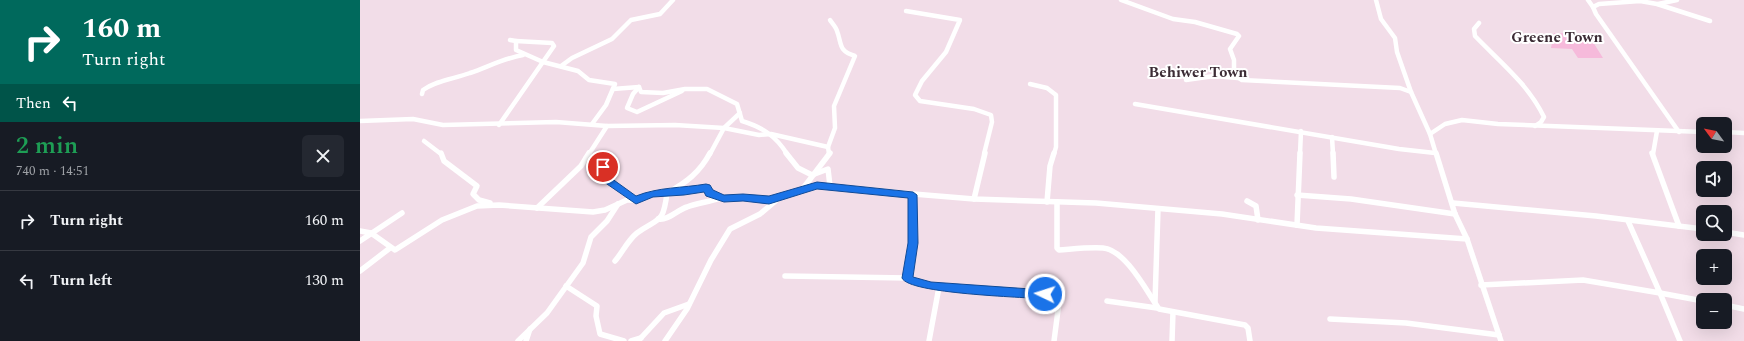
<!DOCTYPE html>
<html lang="en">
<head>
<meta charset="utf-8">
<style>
	body { margin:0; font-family:Spectral,serif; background:#242831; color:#f1f3f6; height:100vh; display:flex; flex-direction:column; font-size:15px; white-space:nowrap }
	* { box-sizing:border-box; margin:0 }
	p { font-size:13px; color:#9ea1a6 }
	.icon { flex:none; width:22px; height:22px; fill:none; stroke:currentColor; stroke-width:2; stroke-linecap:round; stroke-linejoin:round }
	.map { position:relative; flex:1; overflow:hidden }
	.drawer { display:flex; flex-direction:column; background:#171b24; width:360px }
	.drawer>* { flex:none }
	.guide { background:#00695c; color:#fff; overflow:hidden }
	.needle { width:26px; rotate:302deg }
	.buttons { position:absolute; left:1336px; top:117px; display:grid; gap:8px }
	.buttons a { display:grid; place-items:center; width:36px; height:36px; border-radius:6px; background:#171b24; box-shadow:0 4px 16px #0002; font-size:20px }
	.pin { position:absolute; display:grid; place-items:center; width:34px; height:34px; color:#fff; margin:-17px; border:2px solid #fff; border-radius:50%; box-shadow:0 1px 4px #0007 }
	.me { position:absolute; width:44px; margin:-22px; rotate:274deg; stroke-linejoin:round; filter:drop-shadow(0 0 3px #0008) }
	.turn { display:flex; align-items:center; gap:14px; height:84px; padding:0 16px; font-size:18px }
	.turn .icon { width:52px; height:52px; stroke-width:2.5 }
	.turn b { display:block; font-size:28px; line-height:34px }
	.then { display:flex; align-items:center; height:38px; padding:0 16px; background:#0003; gap:8px; font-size:15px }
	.round { display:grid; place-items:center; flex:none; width:42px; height:42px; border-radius:6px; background:#242831 }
	.head { display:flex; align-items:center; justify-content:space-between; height:68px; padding:0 16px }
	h1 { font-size:24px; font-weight:600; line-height:30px; color:#1e9e55 }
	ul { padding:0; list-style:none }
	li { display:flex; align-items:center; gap:12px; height:60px; padding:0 16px; border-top:1px solid #363941 }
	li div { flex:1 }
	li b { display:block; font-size:15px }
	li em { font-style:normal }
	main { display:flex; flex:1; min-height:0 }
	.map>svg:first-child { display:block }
	.green { fill:#f6badb }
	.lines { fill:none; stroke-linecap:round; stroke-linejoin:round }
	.minor-far1 { stroke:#fff; stroke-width:4.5 }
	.minor { stroke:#fff; stroke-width:5.5 }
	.route { fill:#1a73e8; stroke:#114b97 }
	.labels { text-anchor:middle; stroke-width:4; stroke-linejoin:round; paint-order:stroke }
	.quarter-label { font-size:15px; font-weight:bold; fill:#3c2c35; stroke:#fff }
</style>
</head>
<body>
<main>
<section class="drawer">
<div class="guide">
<div class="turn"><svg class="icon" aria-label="right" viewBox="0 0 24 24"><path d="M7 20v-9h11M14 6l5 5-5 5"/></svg><div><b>160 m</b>Turn right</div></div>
<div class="then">Then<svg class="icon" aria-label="left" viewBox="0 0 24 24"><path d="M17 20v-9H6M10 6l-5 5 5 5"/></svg></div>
</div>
<div class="head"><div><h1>2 min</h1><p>740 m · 14:51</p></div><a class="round"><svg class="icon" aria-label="close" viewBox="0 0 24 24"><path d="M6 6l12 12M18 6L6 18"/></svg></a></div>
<ul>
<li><svg class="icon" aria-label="right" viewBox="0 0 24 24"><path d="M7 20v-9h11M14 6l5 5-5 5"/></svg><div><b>Turn right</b></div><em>160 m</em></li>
<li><svg class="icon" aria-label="left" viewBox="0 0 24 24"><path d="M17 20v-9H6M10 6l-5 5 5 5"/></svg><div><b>Turn left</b></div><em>130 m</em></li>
</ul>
</section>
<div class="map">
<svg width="1384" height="341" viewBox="0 0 1384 341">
	<rect width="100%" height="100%" fill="#f2dde8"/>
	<path class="green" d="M 1194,33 L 1228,34 L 1243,58 L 1218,58 L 1212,49 L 1191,48 Z"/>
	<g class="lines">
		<g class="minor-far1">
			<path d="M 761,0 L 813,19 L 835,22 L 877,34 L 879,36 L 870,49 L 874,60 L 874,75 L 882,80 L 1040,88 L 1051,92"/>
			<path d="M 1016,0 L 1021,19 L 1035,38 L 1037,52 L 1051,92 L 1070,134 L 1076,154"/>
			<path d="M 1228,0 L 1233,7"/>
			<path d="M 1298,4 L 1317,0"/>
			<path d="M 546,11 L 600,20 L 586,52 L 562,81 L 555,95 L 560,101 L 614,109 L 631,115 L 632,122 L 624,154"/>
			<path d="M 1119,23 L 1114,29 L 1115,36 C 1140,62 1168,84 1184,117 L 1181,122 L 1175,126"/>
			<path d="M 150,40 L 156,41 L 156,50 L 183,62 L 218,71 L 229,80 L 255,84 L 246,105 L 232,124"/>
			<path d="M 201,66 L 212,58 L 252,39 L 271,20 L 300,14 L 313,0"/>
			<path d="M 826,80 L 854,76 L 878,78"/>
			<path d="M 670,84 L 687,88 L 696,95 L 696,147 L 694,154"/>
			<path d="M 279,87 L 273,94 L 267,108 L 277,112 L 322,91"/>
			<path d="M 253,89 L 279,87 L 281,92 L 303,93 L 325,89 L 347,89 L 377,104 L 382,121 C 402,127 416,136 427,154"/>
			<path d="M 62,94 L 63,90 C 77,80 94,79 110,73 C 128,67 144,58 163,55"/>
			<path d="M 775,104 L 1039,149 L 1075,153"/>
			<path d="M 0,121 L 53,119 L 83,125 L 196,122 L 247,126 L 315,125 L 364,128 L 399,135 L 411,134 L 468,147 L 469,154"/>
			<path d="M 139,125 L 194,46 L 192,43 L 156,41"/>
			<path d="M 1319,132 L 1236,14 L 1233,7 L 1239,4 L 1280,1 L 1297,4 L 1350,21"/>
			<path d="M 1365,132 L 1384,133"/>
			<path d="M 1070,134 L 1085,124 L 1102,120 L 1138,124 L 1343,132"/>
			<path d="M 972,137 L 973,154"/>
			<path d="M 64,141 L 81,154"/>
			<path d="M 468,147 L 475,128 L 474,106 L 495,56 C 478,51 482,44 477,31 C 476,27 472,23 470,20"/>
			<path d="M 229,154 L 247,126"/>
			<path d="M 350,154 L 364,128 L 380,113"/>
			<path d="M 940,154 L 941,131"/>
			<path d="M 1293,154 L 1297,131"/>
		</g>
		<g class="minor">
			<path d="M 81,153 L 84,161 L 117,186 L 113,194 L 119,200 L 130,203"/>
			<path d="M 426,153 L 438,168 L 452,175 L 468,169 L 470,186"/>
			<path d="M 973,153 L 974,177"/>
			<path d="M 1076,153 L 1095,214 L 1107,239 L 1141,341"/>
			<path d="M 1292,153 L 1319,226"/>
			<path d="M 226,158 L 241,164 L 247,180 L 275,200"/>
			<path d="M 441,191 L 470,153"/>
			<path d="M 937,195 L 991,199 L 1095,214"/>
			<path d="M 614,199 L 625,153"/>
			<path d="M 887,201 L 896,206 L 898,220"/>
			<path d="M 687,202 L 690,166 L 694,153"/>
			<path d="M 697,202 L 697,248 L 699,250 C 713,249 729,247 743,248 C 766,250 787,292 799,309 L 885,325 L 888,328 L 890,341"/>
			<path d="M 1093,203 L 1236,216 L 1343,229"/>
			<path d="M 177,208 L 221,166 L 229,153"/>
			<path d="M 298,219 C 308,221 317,210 327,207 C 337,203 349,202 361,198"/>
			<path d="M 937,225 L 940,153"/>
			<path d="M 0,231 L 11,233 L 35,250 L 82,220 L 117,206 L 139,205 L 233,212 L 245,210 L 267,200 L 275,200 L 292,193 L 324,192 L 346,188 L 349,193 L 364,199 L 383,197 L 409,200 L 457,186 L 614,199 L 736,203 L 862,214 L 956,228 L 1107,239"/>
			<path d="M 1365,232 L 1384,235"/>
			<path d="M 0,241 L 42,213"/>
			<path d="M 255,261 C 262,253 268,240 277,233 C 299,217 303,225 307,193 C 326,183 340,172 350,153"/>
			<path d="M 0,271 L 30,248"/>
			<path d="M 425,276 L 547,278 L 555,283 L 579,287"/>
			<path d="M 547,278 L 553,243 L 553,195"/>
			<path d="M 1121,285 L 1223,280 L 1300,293 L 1268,221"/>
			<path d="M 206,286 L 237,306 L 236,316 L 240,334 L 264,341"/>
			<path d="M 1300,293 L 1320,341"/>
			<path d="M 1300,293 L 1343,301"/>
			<path d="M 747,301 L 797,308"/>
			<path d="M 795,302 L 798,209"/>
			<path d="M 1365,305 L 1384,309"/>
			<path d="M 970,319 L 1046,323 L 1139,335"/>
			<path d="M 158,341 L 187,313 L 223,263 L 231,237 L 247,221 L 258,204"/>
			<path d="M 166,341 L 170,329"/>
			<path d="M 271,341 L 281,338"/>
			<path d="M 278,341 L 304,313 L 329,304"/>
			<path d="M 305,341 L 327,309 L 351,260 L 370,229 L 400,214 L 419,198"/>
			<path d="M 569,341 L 579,287 L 700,295 L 694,341"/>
			<path d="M 812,341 L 813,312"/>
		</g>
	</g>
	<path class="route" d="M 243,164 L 246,165 L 251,178 L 276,196 C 298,187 323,188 346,184 L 350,185 L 353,190 L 364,195 L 383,194 L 409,196 L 457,182 L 553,192 L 557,195 L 558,243 L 553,277 L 571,282 L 685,290 L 689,291 L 690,294 L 689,297 L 685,299 C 663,297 549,294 542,278 L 548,243 L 548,198 L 457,189 L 409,204 L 383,201 L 364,202 L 346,196 L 344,192 L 324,195 L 293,197 L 276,204 L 244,182 L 238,167 Z"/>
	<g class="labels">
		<g class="quarter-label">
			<text x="1197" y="42">Greene Town</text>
			<text x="838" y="77">Behiwer Town</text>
		</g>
	</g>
</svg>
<div class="buttons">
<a><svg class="needle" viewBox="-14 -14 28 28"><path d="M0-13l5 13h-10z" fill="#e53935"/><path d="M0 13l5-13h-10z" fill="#9ea1a6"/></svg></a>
<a><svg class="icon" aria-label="sound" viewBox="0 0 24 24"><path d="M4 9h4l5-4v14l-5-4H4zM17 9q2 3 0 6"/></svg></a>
<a><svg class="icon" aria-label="search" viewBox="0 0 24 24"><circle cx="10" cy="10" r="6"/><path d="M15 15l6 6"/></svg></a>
<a>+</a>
<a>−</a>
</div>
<div class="pin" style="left:243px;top:167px;background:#d93025"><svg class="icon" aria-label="arrive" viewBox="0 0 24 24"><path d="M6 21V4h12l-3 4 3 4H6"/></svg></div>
<svg class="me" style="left:685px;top:294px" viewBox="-20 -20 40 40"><circle r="17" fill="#1a73e8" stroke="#fff" stroke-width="3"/><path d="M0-11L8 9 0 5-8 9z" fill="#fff"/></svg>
</div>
</main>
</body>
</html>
